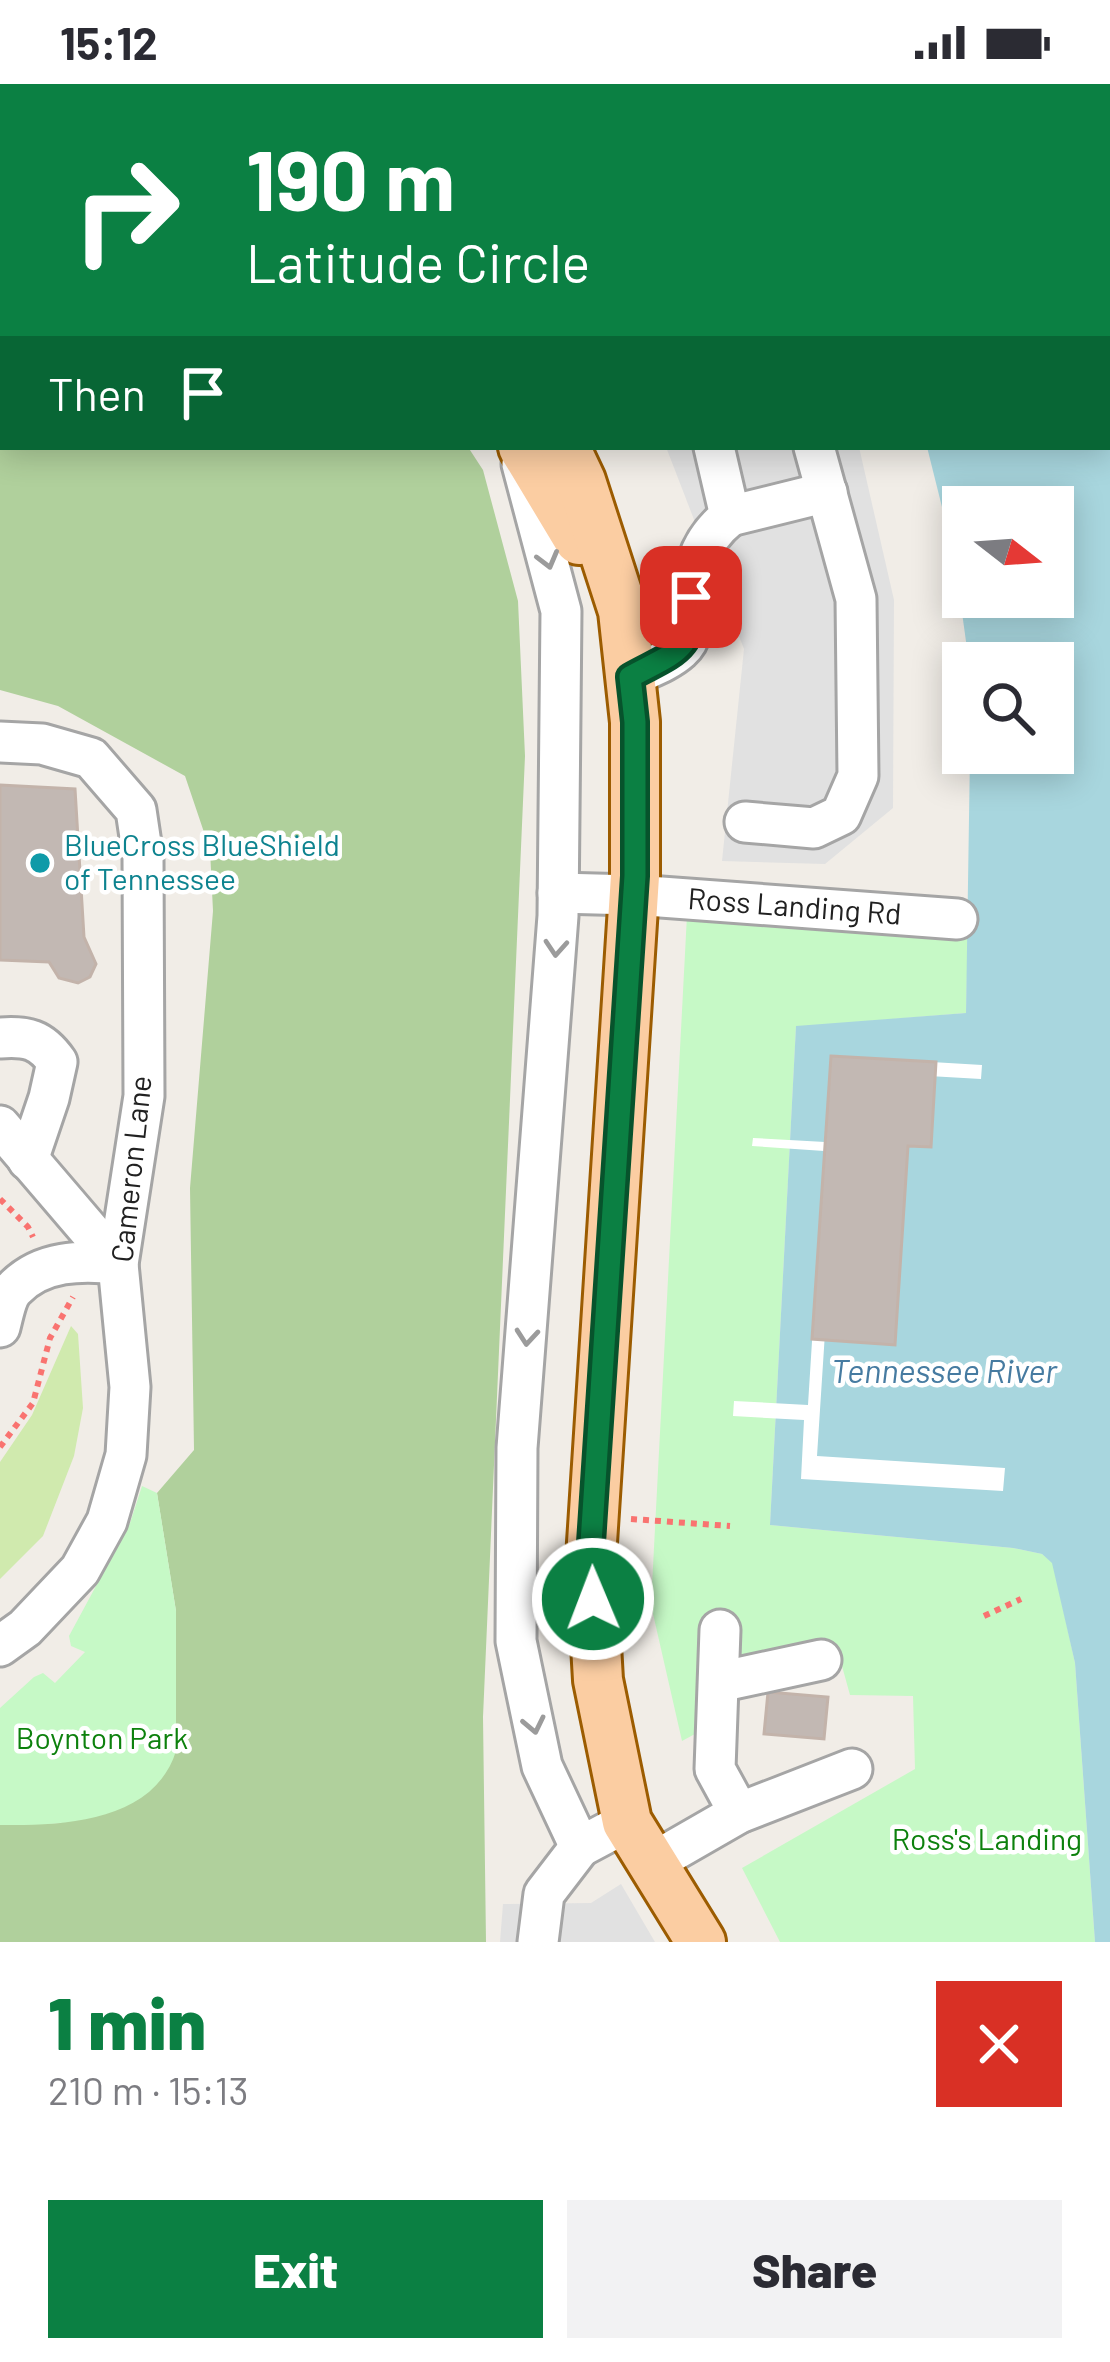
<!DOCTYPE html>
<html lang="en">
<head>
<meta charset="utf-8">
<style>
	body { margin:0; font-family:Barlow,sans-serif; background:#f2f2f3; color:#2b2b33; height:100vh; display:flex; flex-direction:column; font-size:45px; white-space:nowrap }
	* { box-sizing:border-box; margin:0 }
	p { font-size:39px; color:#7c7c81 }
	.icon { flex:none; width:66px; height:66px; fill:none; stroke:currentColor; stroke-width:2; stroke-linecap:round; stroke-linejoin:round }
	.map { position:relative; height:1858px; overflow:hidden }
	.side { display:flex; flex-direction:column; background:#fff; flex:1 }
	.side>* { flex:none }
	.banner { position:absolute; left:0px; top:0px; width:1110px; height:366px; box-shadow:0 6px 30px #0003; background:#0b8043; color:#fff; overflow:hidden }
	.needle { width:78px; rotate:107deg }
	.tools { position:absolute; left:942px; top:402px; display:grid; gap:24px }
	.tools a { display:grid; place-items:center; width:132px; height:132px; border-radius:0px; background:#fff; box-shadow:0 6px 30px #0003; font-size:60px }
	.pin { position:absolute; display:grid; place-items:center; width:102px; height:102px; color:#fff; margin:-51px; border-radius:24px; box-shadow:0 6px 18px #0006 }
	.me { position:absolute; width:132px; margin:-66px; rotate:359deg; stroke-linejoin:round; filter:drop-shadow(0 0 9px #0008) }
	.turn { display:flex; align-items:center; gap:42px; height:252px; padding:0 48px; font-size:54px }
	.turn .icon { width:156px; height:156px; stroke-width:2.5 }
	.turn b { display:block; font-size:84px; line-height:102px }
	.then { display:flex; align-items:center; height:114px; padding:0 48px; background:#0003; gap:24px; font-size:45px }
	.round { display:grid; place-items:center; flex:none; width:126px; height:126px; border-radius:0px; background:#f2f2f3 }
	.headline { display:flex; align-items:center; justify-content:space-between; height:204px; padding:0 48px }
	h1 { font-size:72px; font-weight:800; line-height:90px; color:#0b8043 }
	.cta { display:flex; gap:24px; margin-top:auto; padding:24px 48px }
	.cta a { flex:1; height:138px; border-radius:0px; background:#0b8043; color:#fff; font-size:48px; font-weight:800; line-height:138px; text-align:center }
	.cta a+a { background:#f2f2f3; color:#2b2b33 }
	.status { display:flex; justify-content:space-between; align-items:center; height:84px; padding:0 60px; background:#fff; direction:ltr }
	.status svg { height:33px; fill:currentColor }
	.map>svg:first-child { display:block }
	.grass { fill:#d0eaae }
	.forest { fill:#b0d09c }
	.park { fill:#c6f9c6 }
	.parking { fill:#e1e1e1 }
	.water { fill:#a8d6de; fill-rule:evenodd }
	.pier { fill:#fff }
	.building { fill:#c2b8b3; stroke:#c3b3aa; stroke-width:3 }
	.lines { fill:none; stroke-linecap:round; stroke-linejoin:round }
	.minor-casing { stroke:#a5a5a5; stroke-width:45 }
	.major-casing { stroke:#9c5c01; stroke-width:54 }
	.path { stroke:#f97370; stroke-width:6; stroke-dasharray:6 6; stroke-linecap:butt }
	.minor { stroke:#fff; stroke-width:39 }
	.major { stroke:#fbcda2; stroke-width:48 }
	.oneway { stroke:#9b9b9b }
	.route-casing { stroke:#07532c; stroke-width:30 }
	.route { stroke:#0b8043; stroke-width:21 }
	.culture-dot { fill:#0f9aa8; stroke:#fff; stroke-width:4.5 }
	.labels { text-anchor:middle; stroke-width:9; stroke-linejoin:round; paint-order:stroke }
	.culture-label { font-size:30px; fill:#0d838f; stroke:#fff; text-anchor:start }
	.street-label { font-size:30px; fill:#212121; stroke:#fff }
	.park-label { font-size:30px; fill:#0d810d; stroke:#fff }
	.water-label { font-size:33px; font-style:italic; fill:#467ba1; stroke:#fff }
</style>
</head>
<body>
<div class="status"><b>15:12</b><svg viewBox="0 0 49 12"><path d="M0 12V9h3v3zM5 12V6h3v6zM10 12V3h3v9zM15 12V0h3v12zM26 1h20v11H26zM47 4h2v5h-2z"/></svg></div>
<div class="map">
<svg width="1110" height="1858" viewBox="0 0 1110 1858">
	<rect width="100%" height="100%" fill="#f1ede7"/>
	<path class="grass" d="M 71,1242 L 78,1250 L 83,1324 L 74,1372 L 43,1452 L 0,1495 L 0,1378 L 32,1331 Z"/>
	<path class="forest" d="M 0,24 L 3,363 L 468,363 L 483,386 L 518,517 L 525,672 L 483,1633 L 486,1858 L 0,1858 L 0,1741 L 61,1739 L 176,1527 L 157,1409 L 194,1366 L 190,1104 L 213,827 L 210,766 L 185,692 L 58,622 L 0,606 Z"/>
	<g class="park">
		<path d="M 687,831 L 968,850 L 966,929 L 796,943 L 770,1441 L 1013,1464 L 1042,1470 L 1053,1479 L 1075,1579 L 1095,1858 L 780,1858 L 742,1784 L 915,1685 L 913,1612 L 850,1611 L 837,1564 L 757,1584 L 717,1638 L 682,1657 L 651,1521 Z"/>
		<path d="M 142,1402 L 157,1409 L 176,1527 L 176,1667 C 154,1738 63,1742 0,1741 L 0,1624 L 34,1593 L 43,1589 L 55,1599 L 85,1568 L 71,1562 L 69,1552 L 130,1439 Z"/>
	</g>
	<g class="parking">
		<path d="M 666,363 L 859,363 L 894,516 L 893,724 L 825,780 L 722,777 L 744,565 Z"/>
		<path d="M 621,1800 L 655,1858 L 500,1858 L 503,1820 L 591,1819 Z"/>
	</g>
	<path class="water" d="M 849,0 L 1110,0 L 1110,1858 L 1095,1858 L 1075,1579 L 1052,1479 L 1042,1470 L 1013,1464 L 770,1441 L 796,942 L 966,929 L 970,669 L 1053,669 L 1053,579 L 969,579 L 954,471 L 927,363 L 1107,363 L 1107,3 ZM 963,423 L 1053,423 L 1053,513 L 963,513 Z"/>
	<path class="pier" d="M 831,972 L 982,981 L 981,995 L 842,987 L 817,1372 L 1005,1384 L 1003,1407 L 801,1395 L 804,1336 L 733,1332 L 734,1317 L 808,1321 L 824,1067 L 752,1062 L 753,1054 L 825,1058 Z"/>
	<g class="building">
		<path d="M 593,0 L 818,0 L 819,3 L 594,3 Z"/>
		<path d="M 0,701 L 75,705 L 84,853 L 96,880 L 90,893 L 78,899 L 59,894 L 49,878 L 0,876 Z"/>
		<path d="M 831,972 L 936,978 L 931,1063 L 908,1062 L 895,1261 L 812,1255 Z"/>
		<path d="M 768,1608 L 828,1613 L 824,1655 L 764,1650 Z"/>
	</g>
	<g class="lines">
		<defs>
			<g id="minor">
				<path d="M 515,0 L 516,3"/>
				<path d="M 334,3 L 335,0"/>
				<path d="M 549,3 L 549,0"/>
				<path d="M 522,380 L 561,527 L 558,832 L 517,1364 L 516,1557 L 542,1682 L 580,1763 L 627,1738"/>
				<path d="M 730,432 L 827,408"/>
				<path d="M 630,593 C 645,585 667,578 680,566 C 711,539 667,483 730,432 L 714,363"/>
				<path d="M 0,658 L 42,660 L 91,674 L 136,726 L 143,773 L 144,1012 L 118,1180 L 130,1303 L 126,1371 L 107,1437 L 80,1486 L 25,1544 L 0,1562"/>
				<path d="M 745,738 L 814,744 L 841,731 L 858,692 L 856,515 L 814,363"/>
				<path id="s1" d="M 558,809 L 634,811 L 957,835"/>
				<path d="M 0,954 C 27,952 41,955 57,978 L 49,1014 L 28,1076"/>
				<path d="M 0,1042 L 118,1180 C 82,1176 41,1176 14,1205 C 6,1213 3,1232 0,1243"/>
				<path d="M 720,1546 L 715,1685 L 739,1729"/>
				<path d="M 719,1598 L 821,1576"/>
				<path d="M 652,1779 L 739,1729 L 852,1685"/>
				<path d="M 538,1858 L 544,1810 L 580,1763"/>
			</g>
			<g id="major">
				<path d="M 41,0 L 50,3"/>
				<path d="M 219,0 L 225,3"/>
				<path d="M 523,363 L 579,456"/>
				<path d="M 565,363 L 581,397 L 623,527 L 635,638 L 635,792 L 591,1474 L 598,1596 L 627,1738 L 701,1858"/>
			</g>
		</defs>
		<use href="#minor" class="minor-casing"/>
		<use href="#major" class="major-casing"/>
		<g class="path">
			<path d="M 270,0 L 276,3"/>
			<path d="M 0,1115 L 28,1143 L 33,1153"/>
			<path d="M 0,1363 L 33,1319 L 50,1254 L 73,1213"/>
			<path d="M 631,1435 L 730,1442"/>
			<path d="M 984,1532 L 1021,1515"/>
		</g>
		<use href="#minor" class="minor"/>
		<use href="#major" class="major"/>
	</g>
	<defs><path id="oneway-chevron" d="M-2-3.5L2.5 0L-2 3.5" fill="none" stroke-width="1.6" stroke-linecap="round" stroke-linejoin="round" transform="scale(3)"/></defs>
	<g class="oneway">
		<use href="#oneway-chevron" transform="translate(548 476) rotate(75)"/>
		<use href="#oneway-chevron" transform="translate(556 864) rotate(94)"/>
		<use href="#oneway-chevron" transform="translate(527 1253) rotate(95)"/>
		<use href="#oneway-chevron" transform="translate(534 1641) rotate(78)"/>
	</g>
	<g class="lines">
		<defs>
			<path id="route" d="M 593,1515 L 590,1474 L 635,792 L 635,638 L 630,593 C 671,570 698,567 691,513"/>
		</defs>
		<use href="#route" class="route-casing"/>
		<use href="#route" class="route"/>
	</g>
	<circle class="culture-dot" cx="40" cy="779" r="12"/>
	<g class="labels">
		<g class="culture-label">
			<text x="64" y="772">BlueCross BlueShield<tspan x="64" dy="34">of Tennessee</tspan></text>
		</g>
		<g class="street-label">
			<text dy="10" stroke="none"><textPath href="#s1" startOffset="237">Ross Landing Rd</textPath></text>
			<text transform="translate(132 1085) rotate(-84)" y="10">Cameron Lane</text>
		</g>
		<g class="park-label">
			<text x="102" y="1665">Boynton Park</text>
			<text x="987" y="1766">Ross's Landing</text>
		</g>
		<g class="water-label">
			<text x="944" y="1299">Tennessee River</text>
		</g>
	</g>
</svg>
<div class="tools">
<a><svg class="needle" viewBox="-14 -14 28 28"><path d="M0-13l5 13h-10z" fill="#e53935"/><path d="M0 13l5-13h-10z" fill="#7c7c81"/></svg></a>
<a><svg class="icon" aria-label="search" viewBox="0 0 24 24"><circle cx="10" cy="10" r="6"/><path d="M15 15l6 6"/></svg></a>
</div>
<div class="pin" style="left:691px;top:513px;background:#d93025"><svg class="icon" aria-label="arrive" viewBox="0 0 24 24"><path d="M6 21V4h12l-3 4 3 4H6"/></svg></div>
<svg class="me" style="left:593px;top:1515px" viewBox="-20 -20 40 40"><circle r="17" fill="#0b8043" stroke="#fff" stroke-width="3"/><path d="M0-11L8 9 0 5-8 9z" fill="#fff"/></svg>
<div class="banner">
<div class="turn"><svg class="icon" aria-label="right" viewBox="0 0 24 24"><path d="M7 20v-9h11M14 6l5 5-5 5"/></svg><div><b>190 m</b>Latitude Circle</div></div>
<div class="then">Then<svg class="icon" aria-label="arrive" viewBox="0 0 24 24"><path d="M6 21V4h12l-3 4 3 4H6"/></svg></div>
</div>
</div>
<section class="side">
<div class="headline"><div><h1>1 min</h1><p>210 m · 15:13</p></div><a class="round" style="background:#d93025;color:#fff"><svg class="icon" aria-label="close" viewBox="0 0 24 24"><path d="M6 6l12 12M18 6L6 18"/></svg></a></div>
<div class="cta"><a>Exit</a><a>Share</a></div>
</section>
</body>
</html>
